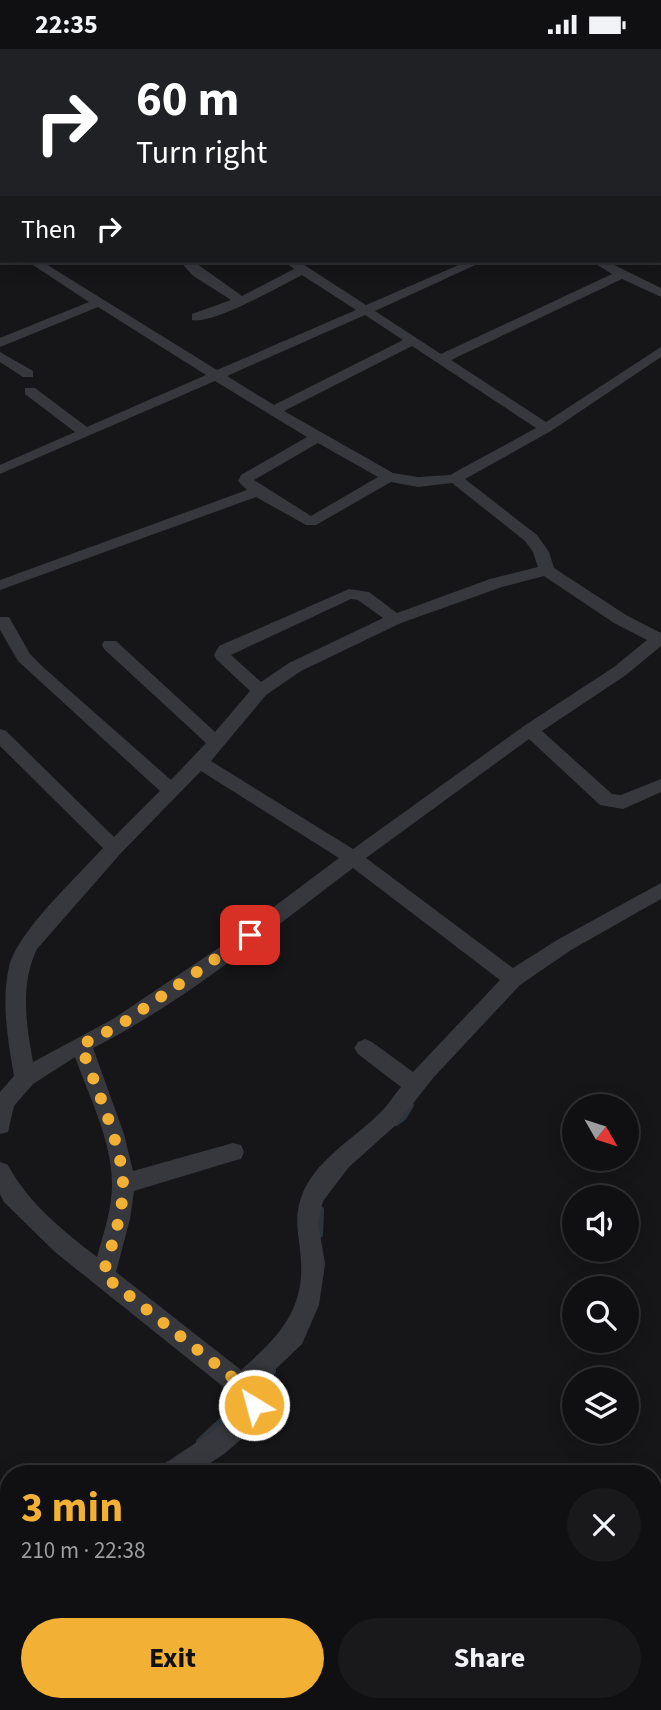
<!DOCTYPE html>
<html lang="en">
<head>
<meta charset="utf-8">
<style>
	body { margin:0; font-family:"Source Sans 3",sans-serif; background:#19191b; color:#f1f3f6; height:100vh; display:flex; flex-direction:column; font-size:26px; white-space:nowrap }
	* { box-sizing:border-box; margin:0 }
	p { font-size:23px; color:#9c9d9f }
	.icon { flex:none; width:38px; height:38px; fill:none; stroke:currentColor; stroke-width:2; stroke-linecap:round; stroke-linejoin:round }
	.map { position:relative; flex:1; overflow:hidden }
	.details { position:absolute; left:0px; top:1416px; width:662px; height:247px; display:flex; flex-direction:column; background:#101012; border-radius:28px 28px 0 0; box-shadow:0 4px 18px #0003,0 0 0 2px #303032 }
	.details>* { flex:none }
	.top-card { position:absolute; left:0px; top:0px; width:662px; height:214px; box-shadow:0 4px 18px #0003,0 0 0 2px #303032; background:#202124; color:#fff; overflow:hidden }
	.needle { width:46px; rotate:129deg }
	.tools { position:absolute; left:562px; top:1045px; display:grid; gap:14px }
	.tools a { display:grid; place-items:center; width:77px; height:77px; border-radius:50%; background:#101012; box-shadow:0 4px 18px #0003,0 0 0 2px #303032; font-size:35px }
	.pin { position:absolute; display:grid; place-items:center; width:60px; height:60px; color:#fff; margin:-30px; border-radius:14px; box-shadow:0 4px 10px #0006 }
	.me { position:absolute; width:77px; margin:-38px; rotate:323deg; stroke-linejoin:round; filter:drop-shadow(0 0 5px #0008) }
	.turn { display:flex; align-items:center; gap:24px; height:147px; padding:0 21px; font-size:32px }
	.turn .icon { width:91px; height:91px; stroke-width:2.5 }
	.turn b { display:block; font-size:49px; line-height:60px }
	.then { display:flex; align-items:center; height:66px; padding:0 21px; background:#0003; gap:14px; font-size:26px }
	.round { display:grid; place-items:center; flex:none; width:74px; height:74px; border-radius:37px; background:#19191b }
	.head { display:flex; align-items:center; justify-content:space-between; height:119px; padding:0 21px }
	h1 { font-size:42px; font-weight:700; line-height:52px; color:#f2b134 }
	.action { display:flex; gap:14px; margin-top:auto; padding:14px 21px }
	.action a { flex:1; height:80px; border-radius:42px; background:#f2b134; color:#111; font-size:28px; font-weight:700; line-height:80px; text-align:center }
	.action a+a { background:#19191b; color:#f1f3f6 }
	.status { display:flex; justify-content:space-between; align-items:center; height:49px; padding:0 35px; background:#101012; direction:ltr }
	.status svg { height:19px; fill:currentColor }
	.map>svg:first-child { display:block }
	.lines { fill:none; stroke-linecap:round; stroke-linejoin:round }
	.stream-far1 { stroke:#2c353c; stroke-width:6 }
	.stream { stroke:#2c353c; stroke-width:8 }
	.street { fill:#37383d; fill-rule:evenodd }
	.secondary { fill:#45474d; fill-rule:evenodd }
	.route { stroke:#f2b134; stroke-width:12; stroke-dasharray:0 21.6 }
</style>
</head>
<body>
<div class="status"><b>22:35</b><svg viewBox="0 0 49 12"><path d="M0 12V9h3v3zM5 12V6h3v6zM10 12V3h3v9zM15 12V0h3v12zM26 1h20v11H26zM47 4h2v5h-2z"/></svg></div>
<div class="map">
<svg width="661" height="1661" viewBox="0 0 661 1661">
	<rect width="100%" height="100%" fill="#161618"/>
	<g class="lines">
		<path class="stream-far1" d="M 396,1074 L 404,1068 L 411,1056"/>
		<g class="stream">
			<path d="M 319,1185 L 320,1161"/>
			<path d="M 253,1342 L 272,1322"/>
			<path d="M 200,1393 L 246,1350"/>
			<path d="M 156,1424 L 169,1416"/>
		</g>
		<g class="street">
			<path d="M 293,0 L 306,0 L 307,2 L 294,2 Z"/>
			<path d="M 383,0 L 397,0 L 382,2 Z"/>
			<path d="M 481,0 L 493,0 L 494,2 L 482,2 Z"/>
			<path d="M 565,0 L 579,0 L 564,2 Z"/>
			<path d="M 660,134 L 661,134 L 661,142 L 660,141 Z"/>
			<path d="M 27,212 L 41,212 L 217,321 L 356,261 L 302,226 C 280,237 215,275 192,271 L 192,265 L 231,251 L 192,226 L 180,212 L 193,212 L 242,247 L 294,220 L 284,212 L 298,212 L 366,256 L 468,212 L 484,212 L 375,262 L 441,305 L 612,225 L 591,212 L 606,212 L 661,239 L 661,248 L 622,230 L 451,311 L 546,373 L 661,298 L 661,308 L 551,382 L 465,430 L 537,486 L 549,503 L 554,519 L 626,566 L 661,584 L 661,597 L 626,626 L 542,682 L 612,745 L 621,746 L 661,730 L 661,743 L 623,760 L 600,756 L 529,690 L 366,809 L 513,919 L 557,891 L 661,834 L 661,850 L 571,901 L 520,936 L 433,1029 L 397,1075 L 349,1118 L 323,1152 L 318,1173 L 325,1215 L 319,1256 L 302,1295 L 259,1336 L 266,1348 L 260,1374 L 224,1405 L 195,1424 L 160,1424 L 164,1415 L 206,1387 L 240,1360 L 241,1352 L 55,1203 L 4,1153 L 0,1145 L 0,1113 L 8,1116 C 28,1154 63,1182 97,1208 C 103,1186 111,1163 112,1139 C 113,1094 90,1050 75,1008 L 33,1035 L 14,1057 L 8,1083 L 0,1085 L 0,1043 L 14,1027 C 8,992 1,954 9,918 C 17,883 77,828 103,799 L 0,697 L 0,680 L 6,682 L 114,788 L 160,742 L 18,612 L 0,581 L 0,568 L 9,568 L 30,605 L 44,619 L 171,731 L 206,694 L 104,600 L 102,596 L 104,592 L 116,592 L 215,683 L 250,642 L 216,610 L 214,606 L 219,597 L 349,540 L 369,543 L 397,564 L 490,530 L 538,518 L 533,503 L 525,492 L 452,434 L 418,438 L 391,433 L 316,476 L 306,476 L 256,448 L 0,541 L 0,531 L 247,441 L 238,432 L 241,426 L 307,388 L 215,332 L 0,425 L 0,416 L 75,383 L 25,345 L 25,339 L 35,339 L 87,378 L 206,326 L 98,258 L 0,298 L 0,289 L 89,253 ZM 365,266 L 403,291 L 274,356 L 227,327 ZM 412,297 L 536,379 L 450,426 L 418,428 L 393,424 L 284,362 ZM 318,394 L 378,428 L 311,467 L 254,431 ZM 544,527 L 614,574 L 647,591 L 614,618 L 524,677 L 353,800 L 211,712 L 266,646 L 301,622 L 401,574 L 502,538 ZM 351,550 L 358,551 L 383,569 L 289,614 L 261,633 L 231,606 ZM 201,722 L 339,809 L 223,896 L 113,970 L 33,1013 C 26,975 20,935 37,900 L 121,804 ZM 353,819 L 500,931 L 413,1023 L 372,993 L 365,990 L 358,993 L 354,999 L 358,1005 L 401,1038 C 394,1046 388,1056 381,1063 C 354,1090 313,1112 301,1149 C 293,1171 300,1190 301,1213 C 304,1263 276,1290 241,1321 L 116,1223 L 130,1170 L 134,1142 L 233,1112 L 241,1110 L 244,1103 L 241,1096 L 233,1094 L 133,1122 L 124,1085 L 93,999 C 186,952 269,882 353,819 Z"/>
			<path d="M 0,303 L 33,322 L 33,328 L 23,328 L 0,313 Z"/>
			<path d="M 9,1530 L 9,1560 L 0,1563 L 0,1533 Z"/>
		</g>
		<path class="secondary" d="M 0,201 L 2,201 L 0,212 Z"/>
	</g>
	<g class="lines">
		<path class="route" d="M 250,886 L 120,976 L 81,996 C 94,1035 123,1097 123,1136 C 123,1167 111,1197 103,1226 L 242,1336 L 254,1348 L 254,1356"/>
	</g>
</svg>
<div class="tools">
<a><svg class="needle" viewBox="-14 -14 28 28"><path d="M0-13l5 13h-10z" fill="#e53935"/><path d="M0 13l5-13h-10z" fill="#9c9d9f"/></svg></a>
<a><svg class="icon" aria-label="sound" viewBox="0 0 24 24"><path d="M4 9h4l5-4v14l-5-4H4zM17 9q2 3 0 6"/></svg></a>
<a><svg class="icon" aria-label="search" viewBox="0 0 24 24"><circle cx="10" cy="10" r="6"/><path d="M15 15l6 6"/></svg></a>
<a><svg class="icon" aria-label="layers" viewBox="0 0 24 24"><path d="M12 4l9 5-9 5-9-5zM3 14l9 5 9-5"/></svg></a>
</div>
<div class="pin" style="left:250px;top:886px;background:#d93025"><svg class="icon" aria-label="arrive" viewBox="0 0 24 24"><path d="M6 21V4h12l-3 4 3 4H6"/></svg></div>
<svg class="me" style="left:254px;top:1356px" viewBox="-20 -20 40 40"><circle r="17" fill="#f2b134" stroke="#fff" stroke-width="3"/><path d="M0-11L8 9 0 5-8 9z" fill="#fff"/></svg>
<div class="top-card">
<div class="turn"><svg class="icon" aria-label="right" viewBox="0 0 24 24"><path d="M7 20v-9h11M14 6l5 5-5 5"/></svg><div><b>60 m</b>Turn right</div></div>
<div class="then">Then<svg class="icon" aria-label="right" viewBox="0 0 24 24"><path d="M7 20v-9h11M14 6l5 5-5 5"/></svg></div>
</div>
<section class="details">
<div class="head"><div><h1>3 min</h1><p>210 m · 22:38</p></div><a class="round"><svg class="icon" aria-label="close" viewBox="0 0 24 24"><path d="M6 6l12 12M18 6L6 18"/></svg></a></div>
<div class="action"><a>Exit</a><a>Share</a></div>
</section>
</div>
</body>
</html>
